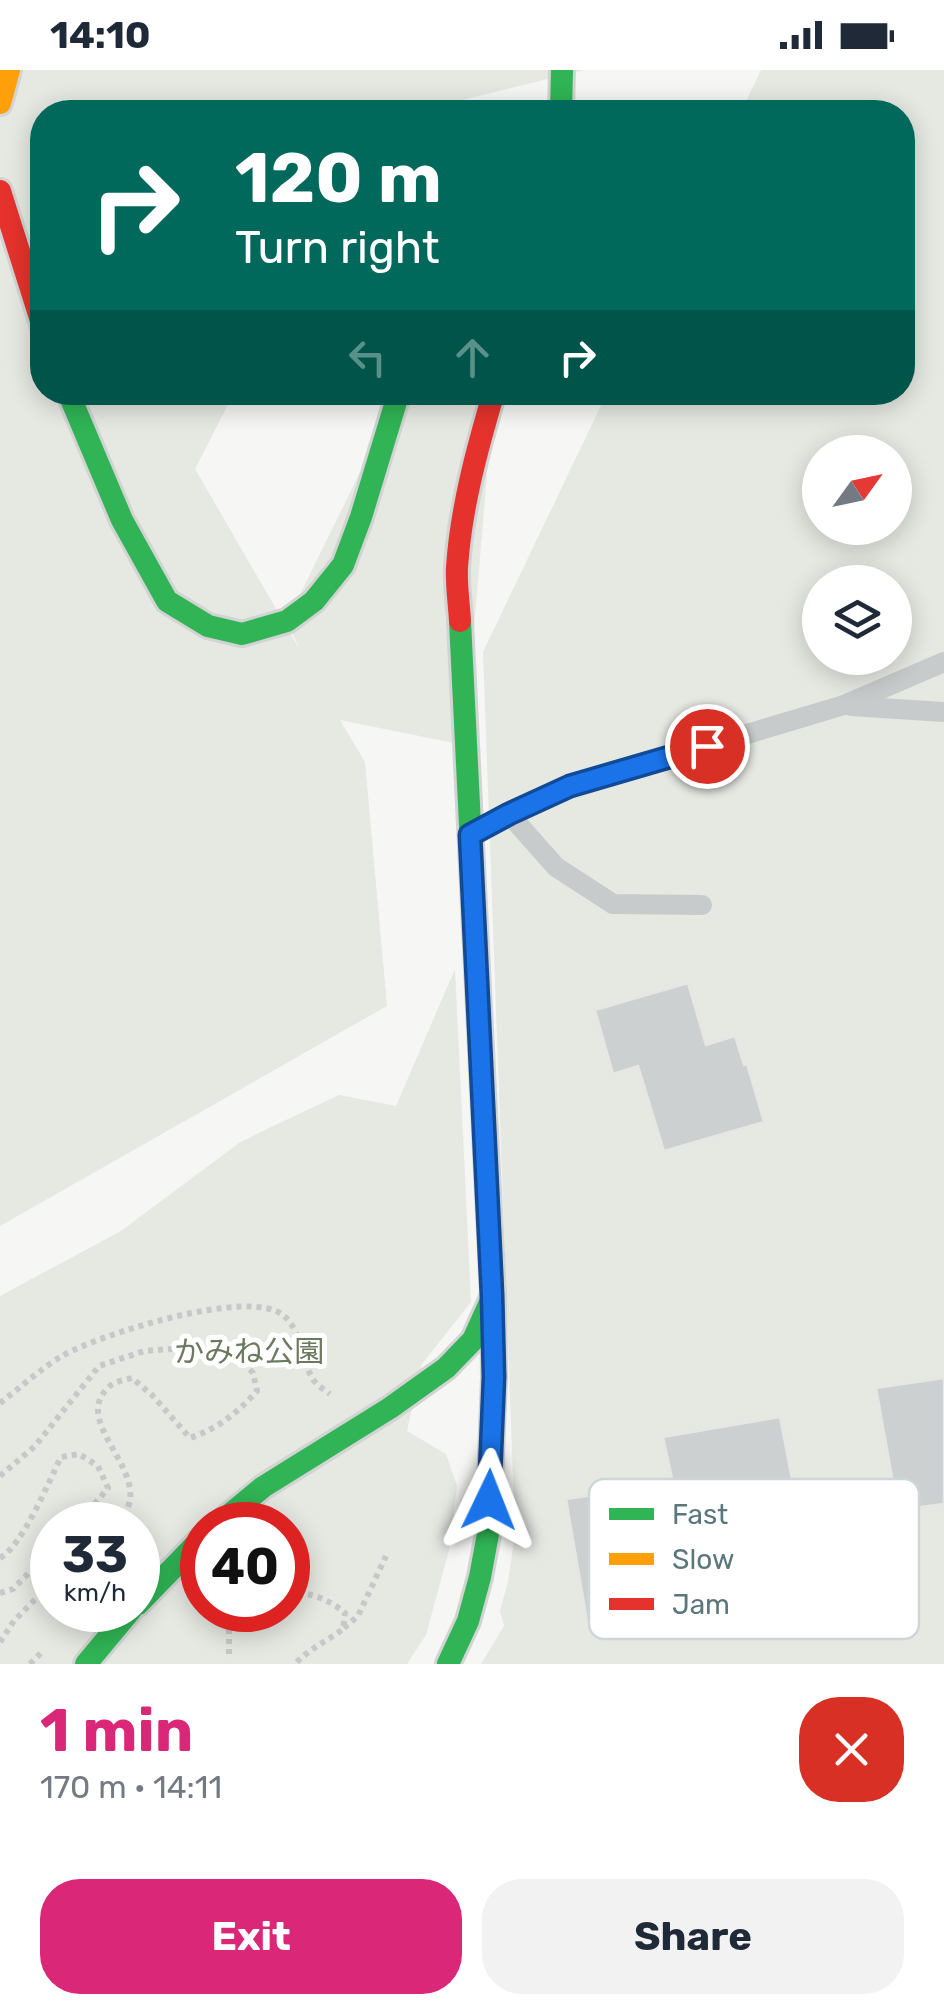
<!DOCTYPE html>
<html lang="en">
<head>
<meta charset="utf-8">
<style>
	body { margin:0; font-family:Rubik,"Noto Sans JP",sans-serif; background:#f2f2f3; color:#1f2937; height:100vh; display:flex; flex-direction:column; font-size:38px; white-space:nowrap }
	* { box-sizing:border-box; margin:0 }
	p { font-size:32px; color:#747a83 }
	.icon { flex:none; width:55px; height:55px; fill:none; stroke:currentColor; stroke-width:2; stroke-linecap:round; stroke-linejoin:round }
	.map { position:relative; height:1594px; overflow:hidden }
	.panel { display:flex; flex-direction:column; background:#fff; flex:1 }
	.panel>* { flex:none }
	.banner { position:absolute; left:30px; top:30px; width:885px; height:305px; border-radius:40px; box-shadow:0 5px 25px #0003; background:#00695c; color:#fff; overflow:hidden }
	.needle { width:65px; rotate:57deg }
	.fabs { position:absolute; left:802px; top:365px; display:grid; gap:20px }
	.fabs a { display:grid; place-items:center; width:110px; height:110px; border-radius:50%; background:#fff; box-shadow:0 5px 25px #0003; font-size:50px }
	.speed { position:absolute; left:30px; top:1432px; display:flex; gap:20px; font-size:50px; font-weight:700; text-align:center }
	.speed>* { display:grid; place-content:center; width:130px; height:130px; border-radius:50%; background:#fff; box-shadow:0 5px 25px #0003; line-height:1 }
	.speed small { font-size:25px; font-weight:400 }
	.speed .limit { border:15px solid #d22; background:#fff; color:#111 }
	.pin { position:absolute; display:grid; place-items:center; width:85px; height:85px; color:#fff; margin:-42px; border:5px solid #fff; border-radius:50%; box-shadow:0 2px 10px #0007 }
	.me { position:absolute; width:110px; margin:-55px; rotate:2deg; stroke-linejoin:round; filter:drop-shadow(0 0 8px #0008) }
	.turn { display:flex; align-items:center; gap:35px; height:210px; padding:0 40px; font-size:45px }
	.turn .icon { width:130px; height:130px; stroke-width:2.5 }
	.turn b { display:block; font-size:70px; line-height:85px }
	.lanes { display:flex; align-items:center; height:95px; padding:0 40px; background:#0003; justify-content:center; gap:50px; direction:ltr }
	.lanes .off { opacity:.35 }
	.round { display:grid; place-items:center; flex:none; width:105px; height:105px; border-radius:40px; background:#f2f2f3 }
	.overview { display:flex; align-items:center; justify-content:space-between; height:170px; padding:0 40px }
	h1 { font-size:60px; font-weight:700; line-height:75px; color:#db2777 }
	.action { display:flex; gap:20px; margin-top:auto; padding:20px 40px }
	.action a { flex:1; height:115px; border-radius:40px; background:#db2777; color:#fff; font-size:40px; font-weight:700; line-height:115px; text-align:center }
	.action a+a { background:#f2f2f3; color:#1f2937 }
	.status { display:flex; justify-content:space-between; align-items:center; height:70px; padding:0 50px; background:#fff; direction:ltr }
	.status svg { height:28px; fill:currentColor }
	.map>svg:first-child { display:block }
	.green { fill:#e6e8e2; fill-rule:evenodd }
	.building { fill:#cdd0d0; stroke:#e6e6e4; stroke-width:2.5 }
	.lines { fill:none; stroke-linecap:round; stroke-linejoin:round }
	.fast-casing { stroke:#d2d3d3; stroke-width:28 }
	.slow-casing { stroke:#d2d3d3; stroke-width:28 }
	.jam-casing { stroke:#d2d3d3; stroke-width:28 }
	.path { stroke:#c6c9c9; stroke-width:6; stroke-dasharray:5 5; stroke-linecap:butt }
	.lane { stroke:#c8cbcb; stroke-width:20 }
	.fast { stroke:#30b455; stroke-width:22 }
	.slow { stroke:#ff9f0a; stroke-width:22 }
	.jam { stroke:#e5322d; stroke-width:22 }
	.route-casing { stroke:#114b97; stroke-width:25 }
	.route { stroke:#1a73e8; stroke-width:18 }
	.labels { text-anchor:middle; stroke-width:10; stroke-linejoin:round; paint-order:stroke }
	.park-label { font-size:30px; fill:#6b795f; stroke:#fff }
	.key { fill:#fff; stroke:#ced6d7; stroke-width:2.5 }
	.key-label { font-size:28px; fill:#5c777b }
</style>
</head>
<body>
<div class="status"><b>14:10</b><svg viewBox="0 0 49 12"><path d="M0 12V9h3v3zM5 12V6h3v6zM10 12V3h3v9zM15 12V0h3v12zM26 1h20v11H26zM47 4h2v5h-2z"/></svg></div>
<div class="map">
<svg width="944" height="1594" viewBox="0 0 944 1594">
	<rect width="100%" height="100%" fill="#f6f6f5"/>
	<g class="green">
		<path d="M 0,0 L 584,0 L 413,42 L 42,42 L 42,322 L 234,323 L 195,399 L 300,580 L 287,551 L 399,323 L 494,323 L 464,675 L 340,650 L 365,692 L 387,936 L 0,1156 Z"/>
		<path d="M 761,0 L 944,0 L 944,1594 L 481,1594 L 504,1556 L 500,1541 L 508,1512 L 515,1463 L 483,582 L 607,323 L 902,322 L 902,42 L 741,42 ZM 820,382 L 895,382 L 895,458 L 820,458 ZM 820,512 L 895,512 L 895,588 L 820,588 Z"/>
		<path d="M 455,899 L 471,1232 L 422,1294 L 407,1361 L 446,1384 L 457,1416 L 449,1480 L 426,1565 L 407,1594 L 0,1594 L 0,1226 L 121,1161 L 239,1073 L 267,1059 L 339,1025 L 396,1036 ZM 52,1455 L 138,1455 L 138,1540 L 52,1540 ZM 202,1455 L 288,1455 L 288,1540 L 202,1540 Z"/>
	</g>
	<g class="building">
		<path d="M 688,913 L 706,975 L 735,966 L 744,995 L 747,994 L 764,1052 L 664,1081 L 638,996 L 613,1004 L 595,940 Z"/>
		<path d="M 944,1308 L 944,1434 L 898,1440 L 876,1318 Z"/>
		<path d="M 780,1347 L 797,1435 L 866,1424 L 878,1508 L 587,1551 L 566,1429 L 673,1413 L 663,1367 Z"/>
	</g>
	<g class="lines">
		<defs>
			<g id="fast">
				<path d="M 561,42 L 562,0"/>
				<path d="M 68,322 L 122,450 L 167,531 L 208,556 L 242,564 L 287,551 L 314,531 L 343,495 L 361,447 L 399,322"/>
				<path d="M 217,1455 L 263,1417 L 390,1338 L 446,1298 L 473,1270 L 492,1228"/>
				<path d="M 138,1534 L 202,1468"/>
				<path d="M 86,1594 L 131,1540"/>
				<path d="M 448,1594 L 468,1551 L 480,1507 L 488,1464 L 494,1307 L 493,1225 L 460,551"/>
			</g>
			<path id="slow" d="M 0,33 L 9,0"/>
			<g id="jam">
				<path d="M 0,121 L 42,254"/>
				<path d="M 460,551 C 459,533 456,515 457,497 C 461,438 477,379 494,322"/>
			</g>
		</defs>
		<use href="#fast" class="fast-casing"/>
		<use href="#slow" class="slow-casing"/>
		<use href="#jam" class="jam-casing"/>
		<g class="path">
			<path d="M 0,1333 C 20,1318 40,1299 62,1286 C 98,1265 251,1216 284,1246 C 302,1261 301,1291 313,1309 C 316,1315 325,1320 330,1324"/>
			<path d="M 0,1406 L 35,1376 L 99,1296 L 144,1281 L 198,1277 L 234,1282 L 253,1303 L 257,1321 C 237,1343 219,1358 190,1368 L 152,1325 L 132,1308 C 125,1310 115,1311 110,1316 C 64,1355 169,1410 114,1455"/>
			<path d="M 0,1488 C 23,1475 48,1413 61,1387 L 79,1384 L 98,1396 L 108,1418 L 77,1455"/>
			<path d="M 0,1523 L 13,1519 L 52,1479"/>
			<path d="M 288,1524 C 307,1520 330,1530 345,1543 L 343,1559 C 327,1571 309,1579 295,1594"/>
			<path d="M 344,1558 L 358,1546 L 386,1486"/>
			<path d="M 0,1572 L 14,1551 L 52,1512"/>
			<path d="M 229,1584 L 229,1553 L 237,1540"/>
			<path d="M 30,1594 L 44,1580"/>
		</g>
		<g class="lane">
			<path d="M 851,636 L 944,642"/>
			<path d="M 509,744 L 556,797 L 613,834 L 702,835"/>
			<path d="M 472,763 L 509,744 L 570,717 L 844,635 L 944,592"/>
		</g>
		<use href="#fast" class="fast"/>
		<use href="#slow" class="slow"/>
		<use href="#jam" class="jam"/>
	</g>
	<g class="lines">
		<defs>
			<path id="route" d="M 489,1430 L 494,1307 L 492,1225 L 470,765 L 509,744 L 570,716 L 707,676"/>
		</defs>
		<use href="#route" class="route-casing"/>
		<use href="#route" class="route"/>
	</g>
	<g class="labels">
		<g class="park-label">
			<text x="249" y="1292">かみね公園</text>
		</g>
	</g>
	<rect x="589" y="1409" width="330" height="160" rx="15" class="key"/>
	<rect x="609" y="1438" width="45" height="12" fill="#30b455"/>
	<rect x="609" y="1483" width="45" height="12" fill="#ff9f0a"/>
	<rect x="609" y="1528" width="45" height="12" fill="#e5322d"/>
	<g class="key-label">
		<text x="672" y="1454">Fast</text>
		<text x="672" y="1499">Slow</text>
		<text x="672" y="1544">Jam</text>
	</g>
</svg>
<div class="fabs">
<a><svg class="needle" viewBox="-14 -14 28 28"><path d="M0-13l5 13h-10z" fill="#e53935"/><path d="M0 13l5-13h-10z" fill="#747a83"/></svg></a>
<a><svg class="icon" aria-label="layers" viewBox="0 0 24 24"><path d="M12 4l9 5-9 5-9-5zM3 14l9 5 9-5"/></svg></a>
</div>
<div class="speed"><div>33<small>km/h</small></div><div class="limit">40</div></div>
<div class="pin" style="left:707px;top:676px;background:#d93025"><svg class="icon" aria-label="arrive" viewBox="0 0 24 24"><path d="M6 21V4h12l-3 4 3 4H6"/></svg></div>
<svg class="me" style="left:489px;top:1430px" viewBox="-20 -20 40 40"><path d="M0-17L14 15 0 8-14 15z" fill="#1a73e8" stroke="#fff" stroke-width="4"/></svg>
<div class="banner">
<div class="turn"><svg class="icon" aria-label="right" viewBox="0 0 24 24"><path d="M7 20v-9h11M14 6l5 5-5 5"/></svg><div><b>120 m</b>Turn right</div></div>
<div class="lanes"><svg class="icon off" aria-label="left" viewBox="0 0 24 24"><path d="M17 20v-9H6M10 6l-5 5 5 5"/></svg><svg class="icon off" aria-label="ahead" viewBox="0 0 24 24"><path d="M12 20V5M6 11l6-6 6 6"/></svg><svg class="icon" aria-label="right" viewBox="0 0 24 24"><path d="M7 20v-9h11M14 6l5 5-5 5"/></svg></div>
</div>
</div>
<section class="panel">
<div class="overview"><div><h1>1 min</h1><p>170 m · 14:11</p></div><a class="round" style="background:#d93025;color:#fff"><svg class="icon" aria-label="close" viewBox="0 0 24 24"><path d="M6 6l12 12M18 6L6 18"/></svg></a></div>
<div class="action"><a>Exit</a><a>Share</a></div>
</section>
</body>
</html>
